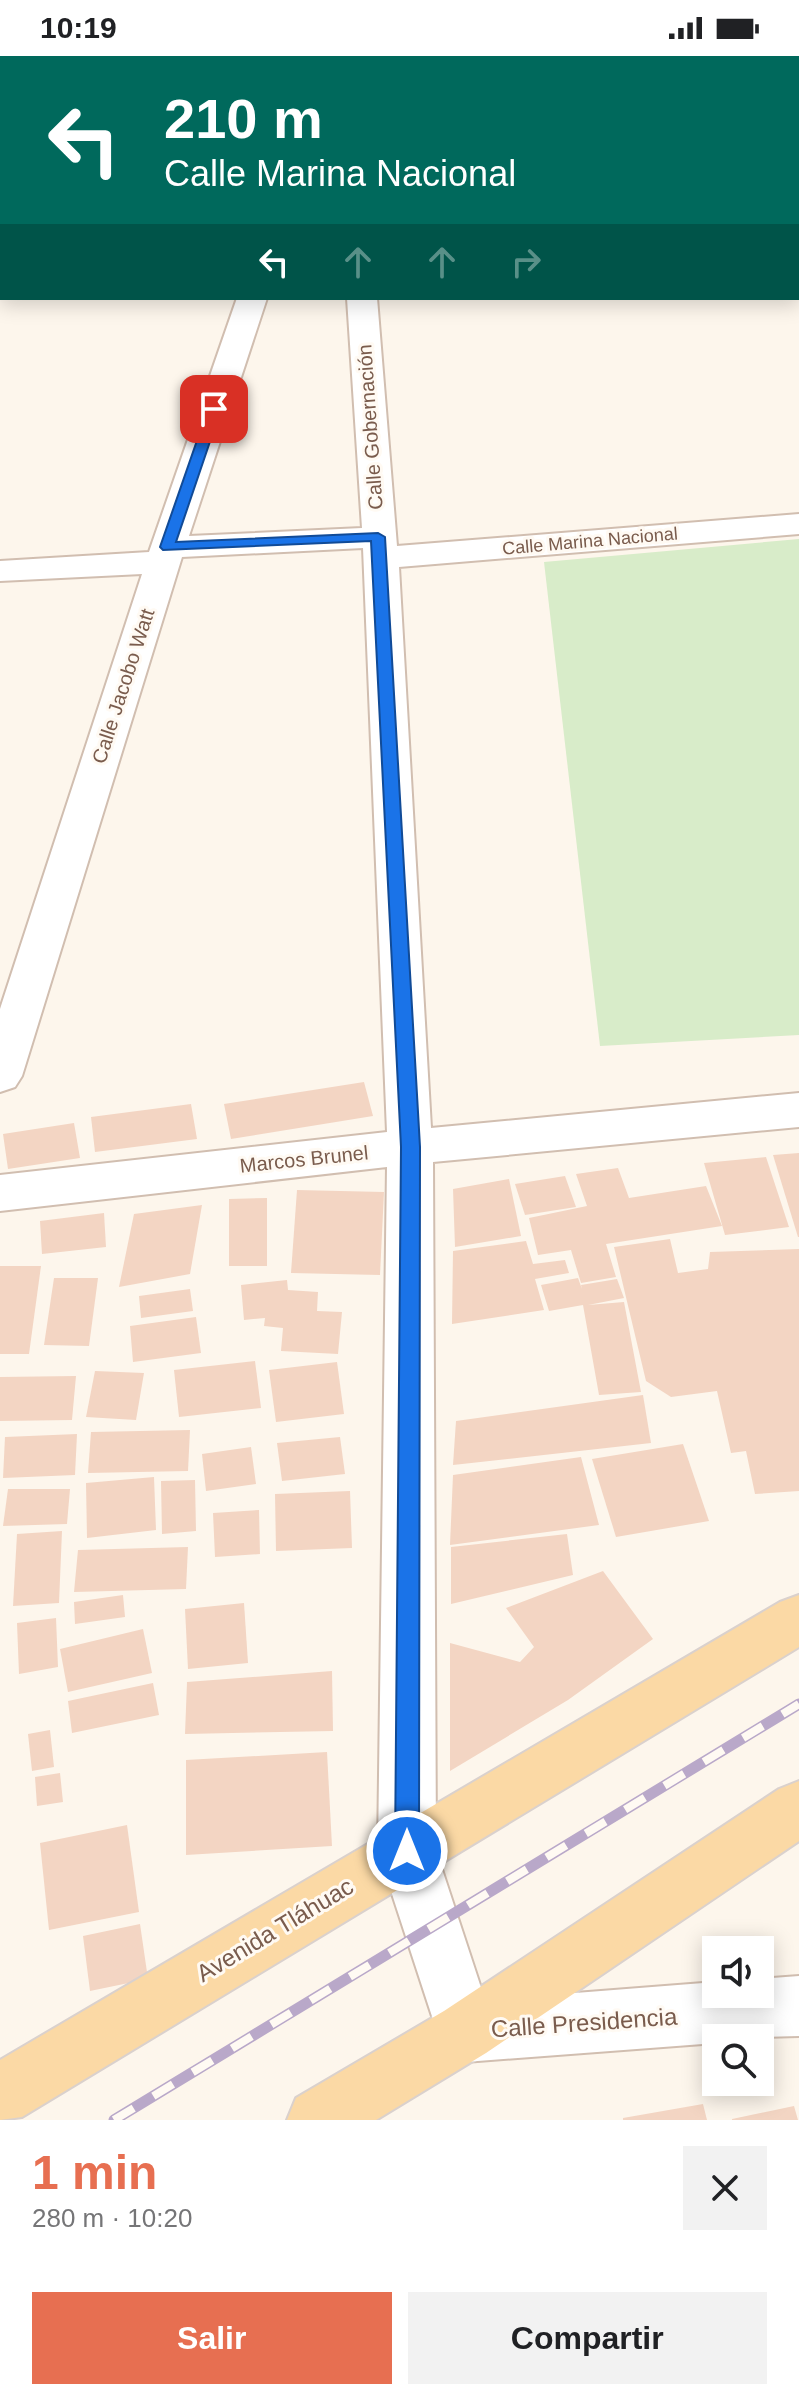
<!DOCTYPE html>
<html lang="es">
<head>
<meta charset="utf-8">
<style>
	body { margin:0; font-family:Arial,sans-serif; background:#f2f2f2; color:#202124; height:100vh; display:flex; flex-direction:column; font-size:30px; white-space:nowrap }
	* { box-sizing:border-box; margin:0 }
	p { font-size:26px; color:#757577 }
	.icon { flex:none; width:44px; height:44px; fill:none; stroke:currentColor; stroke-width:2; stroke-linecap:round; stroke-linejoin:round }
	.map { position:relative; height:2064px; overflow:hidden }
	.side { display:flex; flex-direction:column; background:#fff; flex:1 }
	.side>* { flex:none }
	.hud { position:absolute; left:0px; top:0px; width:800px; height:244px; box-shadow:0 4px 20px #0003; background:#00695c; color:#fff; overflow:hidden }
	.fabs { position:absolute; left:702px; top:1880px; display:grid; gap:16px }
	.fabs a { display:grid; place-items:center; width:72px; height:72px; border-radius:0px; background:#fff; box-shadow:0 4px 20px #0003; font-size:40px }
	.pin { position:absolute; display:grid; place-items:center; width:68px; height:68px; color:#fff; margin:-34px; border-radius:16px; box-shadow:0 4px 12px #0006 }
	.me { position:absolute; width:88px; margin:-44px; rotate:0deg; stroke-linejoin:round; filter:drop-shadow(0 0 6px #0008) }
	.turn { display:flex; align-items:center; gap:28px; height:168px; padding:0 32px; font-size:36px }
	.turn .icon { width:104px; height:104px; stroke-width:2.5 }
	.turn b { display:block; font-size:56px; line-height:68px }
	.lanes { display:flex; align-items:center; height:76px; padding:0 32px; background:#0003; justify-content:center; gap:40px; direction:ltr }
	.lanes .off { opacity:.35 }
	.round { display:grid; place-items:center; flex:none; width:84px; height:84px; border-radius:0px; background:#f2f2f2 }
	.summary { display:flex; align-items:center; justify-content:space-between; height:136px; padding:0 32px }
	h1 { font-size:48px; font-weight:700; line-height:60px; color:#e76f51 }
	.cta { display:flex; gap:16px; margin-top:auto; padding:16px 32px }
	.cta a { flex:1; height:92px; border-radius:0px; background:#e76f51; color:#fff; font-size:32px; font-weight:700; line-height:92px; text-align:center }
	.cta a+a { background:#f2f2f2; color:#202124 }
	.status { display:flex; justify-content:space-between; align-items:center; height:56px; padding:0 40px; background:#fff; direction:ltr }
	.status svg { height:22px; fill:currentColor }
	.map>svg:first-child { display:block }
	.green { fill:#d8ecc9 }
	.building { fill:#f3d5c3 }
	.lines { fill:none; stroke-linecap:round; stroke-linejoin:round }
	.minor-casing { stroke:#d1beb0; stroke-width:4 }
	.major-casing { stroke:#dad1cd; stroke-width:4 }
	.minor { fill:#fff; fill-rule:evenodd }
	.major { fill:#fbd9a5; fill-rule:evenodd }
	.rail-casing { stroke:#b9a8c9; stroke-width:11 }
	.rail { stroke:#fffaf3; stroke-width:8; stroke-dasharray:23; stroke-linecap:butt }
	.route { fill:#1a73e8; stroke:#114b97; stroke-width:2 }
	.labels { text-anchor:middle; stroke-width:6; stroke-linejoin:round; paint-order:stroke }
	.far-street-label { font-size:18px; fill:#7a5c4d; stroke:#fffaf3 }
	.street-label { font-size:20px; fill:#7a5c4d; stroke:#fffaf3 }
	.near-street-label { font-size:24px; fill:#7a5c4d; stroke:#fffaf3 }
</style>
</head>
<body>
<div class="status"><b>10:19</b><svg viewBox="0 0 49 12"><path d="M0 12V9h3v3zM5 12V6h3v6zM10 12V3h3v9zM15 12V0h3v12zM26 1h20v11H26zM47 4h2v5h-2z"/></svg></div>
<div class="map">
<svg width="799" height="2064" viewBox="0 0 799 2064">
	<rect width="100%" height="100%" fill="#fdf6ec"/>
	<path class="green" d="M 799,483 L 799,979 L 600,990 L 544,506 Z"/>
	<g class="building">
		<path d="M 364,1026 L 373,1060 L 231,1083 L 224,1048 Z"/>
		<path d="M 191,1048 L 197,1083 L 95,1096 L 91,1061 Z"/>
		<path d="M 74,1067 L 80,1102 L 8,1113 L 3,1078 Z"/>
		<path d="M 799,1097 L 799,1181 L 798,1181 L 773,1099 Z"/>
		<path d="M 766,1101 L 789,1171 L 725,1179 L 704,1107 Z"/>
		<path d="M 618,1112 L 629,1142 L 706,1130 L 722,1170 L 606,1188 L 616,1221 L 581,1227 L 571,1194 L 538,1199 L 529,1162 L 587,1150 L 576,1118 Z"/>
		<path d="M 565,1120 L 576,1151 L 525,1159 L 515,1128 Z"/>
		<path d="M 509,1123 L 521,1180 L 455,1191 L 453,1133 Z"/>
		<path d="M 297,1134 L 384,1136 L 380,1219 L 291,1217 Z"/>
		<path d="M 267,1142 L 267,1210 L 229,1210 L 229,1143 Z"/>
		<path d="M 202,1149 L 190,1218 L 119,1231 L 134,1158 Z"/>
		<path d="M 104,1157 L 106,1191 L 42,1198 L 40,1165 Z"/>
		<path d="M 670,1183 L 678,1217 L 708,1213 L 710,1196 L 799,1193 L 799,1435 L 755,1438 L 746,1395 L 731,1397 L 717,1335 L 671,1341 L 646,1325 L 614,1191 Z"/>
		<path d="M 526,1185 L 533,1208 L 565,1204 L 569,1217 L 535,1223 L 544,1254 L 452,1268 L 453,1195 Z"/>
		<path d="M 0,1210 L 41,1210 L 29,1298 L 0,1298 Z"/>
		<path d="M 54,1222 L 98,1222 L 89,1290 L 44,1289 Z"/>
		<path d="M 578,1222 L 582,1233 L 581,1229 L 617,1223 L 624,1242 L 588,1249 L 624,1246 L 641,1336 L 599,1339 L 583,1249 L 549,1255 L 541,1229 Z"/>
		<path d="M 287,1224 L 288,1234 L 318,1236 L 317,1255 L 342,1256 L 338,1298 L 281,1295 L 283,1272 L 264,1270 L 265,1262 L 244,1264 L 241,1229 Z"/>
		<path d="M 190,1233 L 193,1255 L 141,1262 L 139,1240 Z"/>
		<path d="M 196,1261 L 201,1297 L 133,1306 L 130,1270 Z"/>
		<path d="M 255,1305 L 261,1352 L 179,1361 L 174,1314 Z"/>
		<path d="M 337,1306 L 344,1358 L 276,1366 L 269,1314 Z"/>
		<path d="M 95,1315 L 144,1317 L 136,1364 L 86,1361 Z"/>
		<path d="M 76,1320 L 72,1364 L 0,1365 L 0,1321 Z"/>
		<path d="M 643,1339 L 651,1387 L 453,1409 L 456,1365 Z"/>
		<path d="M 190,1374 L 188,1415 L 88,1417 L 91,1376 Z"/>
		<path d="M 77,1378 L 75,1419 L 3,1422 L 5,1381 Z"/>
		<path d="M 340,1381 L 345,1418 L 282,1425 L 277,1387 Z"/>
		<path d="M 683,1388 L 709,1465 L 616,1481 L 592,1403 Z"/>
		<path d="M 251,1391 L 256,1428 L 206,1435 L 202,1398 Z"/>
		<path d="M 581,1401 L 599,1469 L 450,1489 L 453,1419 Z"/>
		<path d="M 154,1421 L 156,1474 L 87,1482 L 86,1427 Z"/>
		<path d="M 195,1424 L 196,1475 L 162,1478 L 161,1425 Z"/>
		<path d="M 8,1433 L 70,1433 L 67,1468 L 3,1470 Z"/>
		<path d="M 350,1435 L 352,1492 L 276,1495 L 275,1438 Z"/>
		<path d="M 259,1454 L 260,1498 L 215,1501 L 213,1457 Z"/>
		<path d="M 62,1475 L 59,1547 L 13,1550 L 17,1478 Z"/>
		<path d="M 567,1478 L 573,1519 L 451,1548 L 451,1491 Z"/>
		<path d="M 188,1491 L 186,1533 L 74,1536 L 78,1494 Z"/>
		<path d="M 603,1515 L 653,1583 L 568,1644 L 450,1715 L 450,1587 L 520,1606 L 534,1591 L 506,1552 Z"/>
		<path d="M 123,1539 L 125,1561 L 75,1568 L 74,1546 Z"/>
		<path d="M 244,1547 L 248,1607 L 188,1613 L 185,1553 Z"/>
		<path d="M 56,1562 L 58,1611 L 19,1618 L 17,1567 Z"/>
		<path d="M 143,1573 L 152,1617 L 68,1636 L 60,1593 Z"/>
		<path d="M 332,1615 L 333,1675 L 185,1678 L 187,1626 Z"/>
		<path d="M 153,1627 L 159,1659 L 72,1677 L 68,1645 Z"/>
		<path d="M 50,1674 L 54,1711 L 32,1715 L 28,1678 Z"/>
		<path d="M 327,1696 L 332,1790 L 186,1799 L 186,1704 Z"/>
		<path d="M 60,1717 L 63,1746 L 37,1750 L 35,1721 Z"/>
		<path d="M 127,1769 L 139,1856 L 49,1874 L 40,1787 Z"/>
		<path d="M 140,1868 L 148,1923 L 90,1935 L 83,1880 Z"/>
		<path d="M 703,2048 L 707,2064 L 623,2064 L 623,2062 Z"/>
		<path d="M 794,2050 L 798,2064 L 732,2064 L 732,2063 Z"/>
	</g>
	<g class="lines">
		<defs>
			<g id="minor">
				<rect x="324" y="0" width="26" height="2"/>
				<path d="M 782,0 L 799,0 L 799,9 L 798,2 Z"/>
				<path d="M 237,242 L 267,242 L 189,480 L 362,472 L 347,242 L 377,242 L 397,490 L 799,458 L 799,478 L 399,511 L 431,1072 L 799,1037 L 799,1071 L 433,1106 L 436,1795 L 485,1944 L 716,1926 L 716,1938 L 760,1938 L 760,1923 L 799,1920 L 799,1980 L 716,1982 L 716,1987 L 465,2006 L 444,1997 L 378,1795 L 387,1111 L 0,1155 L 0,1119 L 387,1076 L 363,492 L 182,501 L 22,1020 L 15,1031 L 0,1036 L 0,953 L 142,518 L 0,525 L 0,505 L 149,496 Z"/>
			</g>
			<g id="major">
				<path d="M 799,1539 L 799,1591 L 22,2061 L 0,2064 L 0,2004 L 780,1546 Z"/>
				<path d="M 799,1725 L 799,1785 L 486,1997 L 376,2064 L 287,2064 L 296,2042 L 444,1955 L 779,1733 Z"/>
			</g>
		</defs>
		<use href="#minor" class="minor-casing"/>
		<use href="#major" class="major-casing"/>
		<use href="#minor" class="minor"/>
		<use href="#major" class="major"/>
		<defs>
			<path id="rail" d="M 114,2064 L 799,1648"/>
		</defs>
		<use href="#rail" class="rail-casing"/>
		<use href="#rail" class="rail"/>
	</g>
	<path class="route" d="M 214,349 L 221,353 L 176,486 L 378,477 L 385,481 L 420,1091 L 419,1795 L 416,1803 L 407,1806 L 399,1803 L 395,1795 L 401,1091 L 371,485 L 163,494 L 160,491 L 208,353 Z"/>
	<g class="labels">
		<g class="far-street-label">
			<text transform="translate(590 485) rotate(-5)" y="6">Calle Marina Nacional</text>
		</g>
		<g class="street-label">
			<text transform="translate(370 371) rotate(-94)" y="7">Calle Gobernación</text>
			<text transform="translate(123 630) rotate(-72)" y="7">Calle Jacobo Watt</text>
			<text transform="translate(304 1103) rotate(-6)" y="7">Marcos Brunel</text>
		</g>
		<g class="near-street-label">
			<text transform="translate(275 1874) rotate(-31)" y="8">Avenida Tláhuac</text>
			<text transform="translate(584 1967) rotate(-4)" y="8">Calle Presidencia</text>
		</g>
	</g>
</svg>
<div class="fabs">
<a><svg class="icon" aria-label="sound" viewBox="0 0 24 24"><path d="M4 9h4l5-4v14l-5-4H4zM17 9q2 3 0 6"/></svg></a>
<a><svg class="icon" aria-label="search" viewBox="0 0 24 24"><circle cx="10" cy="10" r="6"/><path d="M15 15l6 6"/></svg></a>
</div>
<div class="pin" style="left:214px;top:353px;background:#d93025"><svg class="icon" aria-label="arrive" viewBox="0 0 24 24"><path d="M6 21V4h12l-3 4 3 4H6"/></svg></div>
<svg class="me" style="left:407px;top:1795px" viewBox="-20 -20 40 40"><circle r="17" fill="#1a73e8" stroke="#fff" stroke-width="3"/><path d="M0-11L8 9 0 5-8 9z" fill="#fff"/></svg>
<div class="hud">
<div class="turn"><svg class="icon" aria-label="left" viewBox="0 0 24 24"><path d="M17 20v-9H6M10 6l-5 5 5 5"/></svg><div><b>210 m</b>Calle Marina Nacional</div></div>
<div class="lanes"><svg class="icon" aria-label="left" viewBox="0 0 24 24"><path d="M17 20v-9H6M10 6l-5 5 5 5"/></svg><svg class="icon off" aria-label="ahead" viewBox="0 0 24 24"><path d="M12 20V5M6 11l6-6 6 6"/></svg><svg class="icon off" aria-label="ahead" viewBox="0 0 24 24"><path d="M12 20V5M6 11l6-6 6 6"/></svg><svg class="icon off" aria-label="right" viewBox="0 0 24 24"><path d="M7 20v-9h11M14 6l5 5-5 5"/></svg></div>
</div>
</div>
<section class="side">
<div class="summary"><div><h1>1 min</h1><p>280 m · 10:20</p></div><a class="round"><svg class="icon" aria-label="close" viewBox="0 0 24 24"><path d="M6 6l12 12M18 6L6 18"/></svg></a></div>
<div class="cta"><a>Salir</a><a>Compartir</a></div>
</section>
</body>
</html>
